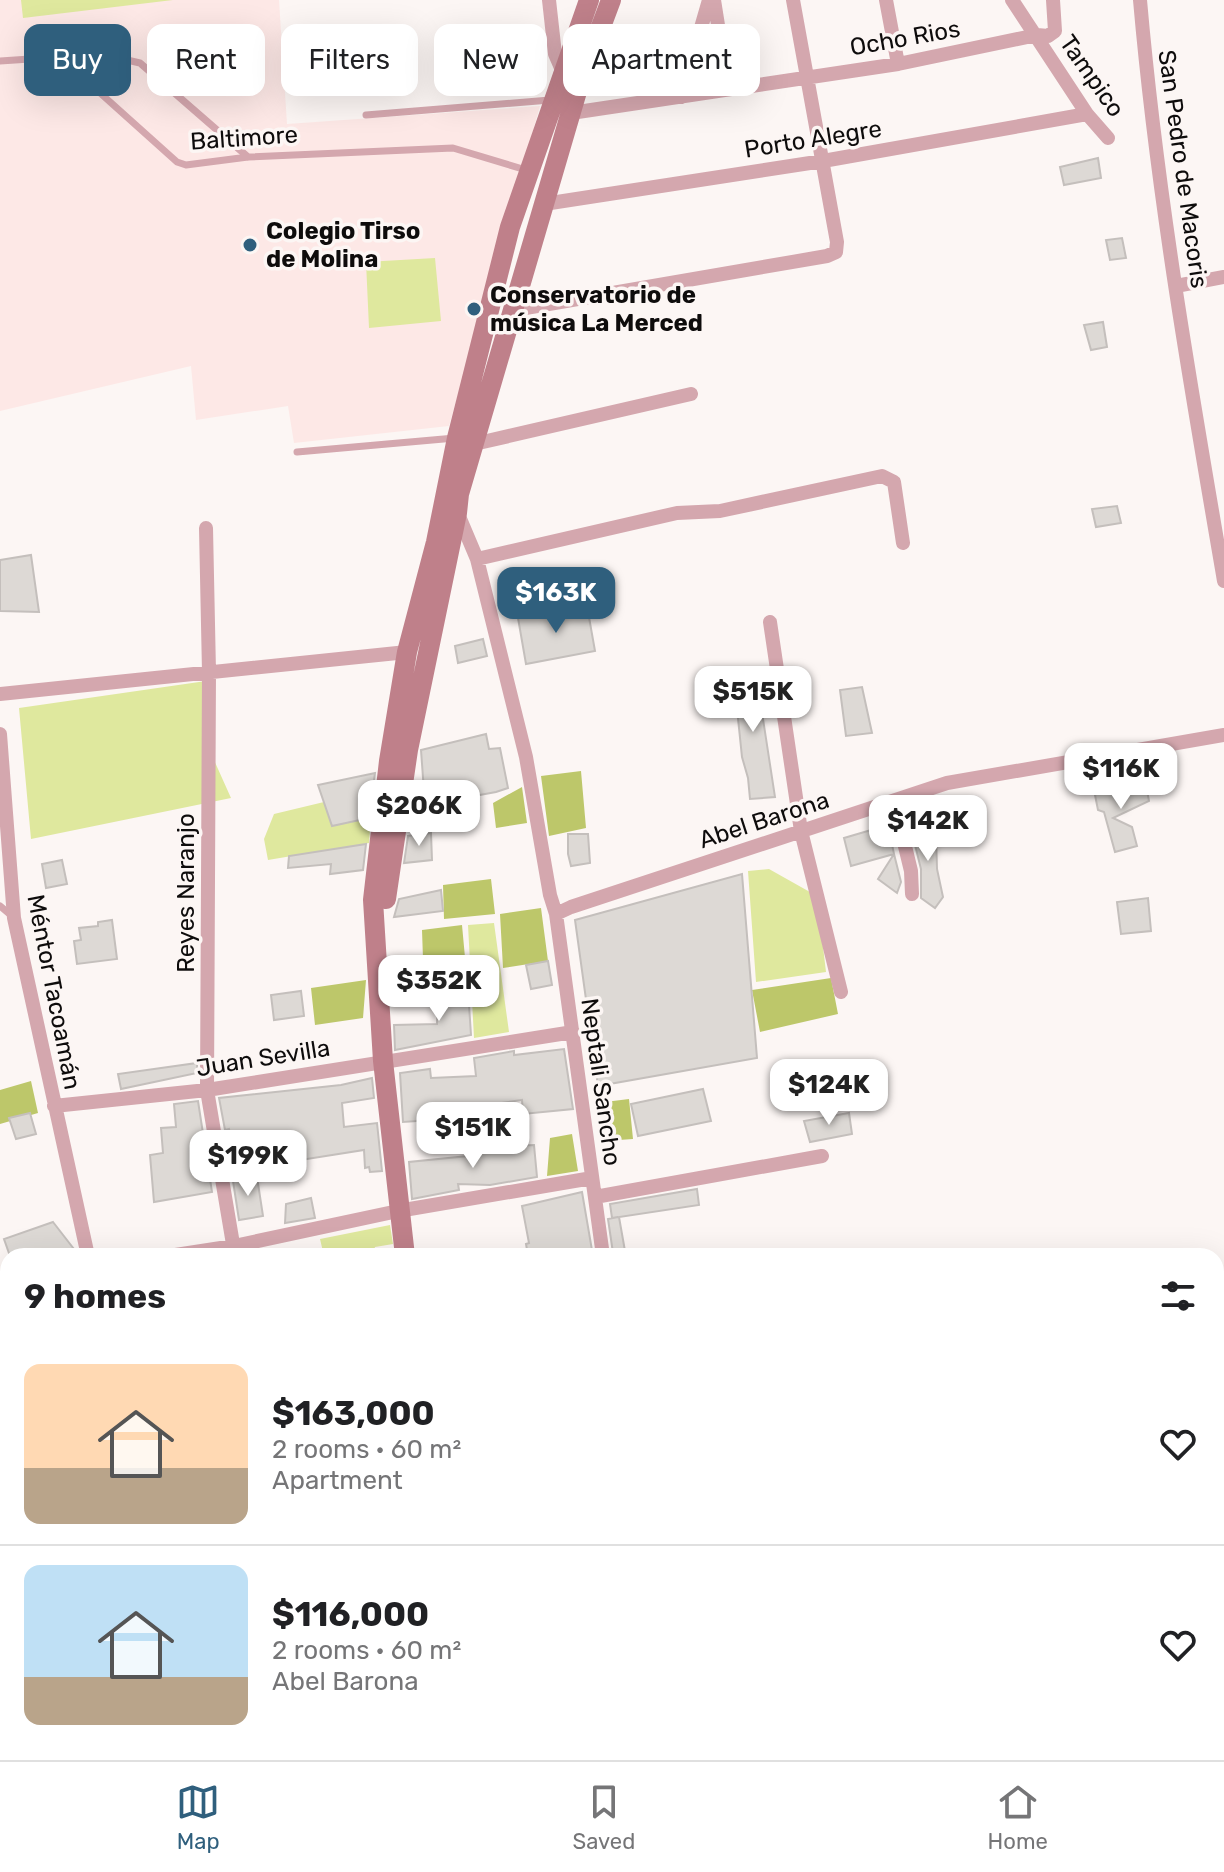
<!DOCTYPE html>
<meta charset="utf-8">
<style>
:root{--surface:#fff;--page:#f2f2f2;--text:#202124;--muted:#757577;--line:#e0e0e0;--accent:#2f5f7d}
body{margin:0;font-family:Rubik,sans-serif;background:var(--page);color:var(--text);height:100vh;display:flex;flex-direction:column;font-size:30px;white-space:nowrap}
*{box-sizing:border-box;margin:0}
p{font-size:26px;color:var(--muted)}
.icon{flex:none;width:44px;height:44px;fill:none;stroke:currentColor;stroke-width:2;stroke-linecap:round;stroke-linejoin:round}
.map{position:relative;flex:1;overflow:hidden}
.side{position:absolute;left:0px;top:1248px;width:1224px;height:512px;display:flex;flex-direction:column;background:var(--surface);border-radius:24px 24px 0 0;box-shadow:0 8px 32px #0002}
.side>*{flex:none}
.banner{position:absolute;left:24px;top:24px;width:800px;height:72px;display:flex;gap:16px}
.price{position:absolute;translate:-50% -68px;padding:0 18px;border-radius:16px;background:#fff;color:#222;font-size:26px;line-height:52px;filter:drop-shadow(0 2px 4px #0008)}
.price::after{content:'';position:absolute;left:50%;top:48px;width:24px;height:18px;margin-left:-12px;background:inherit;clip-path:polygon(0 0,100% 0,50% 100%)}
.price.current{background:var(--accent);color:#fff}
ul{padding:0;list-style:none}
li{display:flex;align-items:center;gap:24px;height:200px;padding:0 24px}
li+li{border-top:2px solid var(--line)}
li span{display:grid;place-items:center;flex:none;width:224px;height:160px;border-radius:16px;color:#555}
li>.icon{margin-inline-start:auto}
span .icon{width:96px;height:96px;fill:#fffc;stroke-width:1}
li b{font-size:34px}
h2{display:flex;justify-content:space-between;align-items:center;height:96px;padding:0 24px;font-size:34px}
.chip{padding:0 28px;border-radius:16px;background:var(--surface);box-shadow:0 8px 32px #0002;font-size:28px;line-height:72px}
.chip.current{background:var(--accent);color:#fff}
.menu{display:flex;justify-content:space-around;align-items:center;height:112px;border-top:2px solid var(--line);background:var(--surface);font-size:22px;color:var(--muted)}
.menu a{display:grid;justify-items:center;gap:4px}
.menu .current{color:var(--accent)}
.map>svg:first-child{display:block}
.education{fill:#fde8e6}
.green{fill:#dfe89e}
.forest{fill:#bdc76a}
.building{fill:#ddd9d5;stroke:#c4bfbc;stroke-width:2}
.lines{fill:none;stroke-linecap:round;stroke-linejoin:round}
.lane{stroke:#d4a7ae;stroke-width:7}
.street{stroke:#d4a7ae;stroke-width:14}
.secondary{stroke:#bf808a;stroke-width:20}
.poi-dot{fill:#2f5f7d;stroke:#fcf6f4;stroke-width:3}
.labels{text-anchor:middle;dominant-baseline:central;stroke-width:7;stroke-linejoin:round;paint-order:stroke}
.street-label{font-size:24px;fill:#0e0c0c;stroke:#fcf6f4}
.poi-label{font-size:24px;font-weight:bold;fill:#0e0c0c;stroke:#fcf6f4;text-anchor:start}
</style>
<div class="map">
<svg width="1224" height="1760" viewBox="0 0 1224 1760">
<rect width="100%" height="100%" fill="#fcf6f4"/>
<path class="education" d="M0 0H279L287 124 540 106 449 426 294 443 288 406 196 420 191 366 0 411Z"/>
<path class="green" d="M21 0H173L23 18Z
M435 258 441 321 369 328 366 262Z
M206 681 205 740 231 798 31 839 19 708Z
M324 802 332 825 371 818 369 843 268 860 264 839 274 814Z
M769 869 817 896 826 972 756 982 748 871Z
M494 923 509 1032 474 1038 468 925Z
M390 1225 393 1244 375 1247 372 1256H324L320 1239Z"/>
<path class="forest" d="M581 771 586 828 549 836 541 776Z
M522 787 527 823 496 828 493 803Z
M491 879 495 914 444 919 443 885Z
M541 908 548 961 503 968 500 914Z
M462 925 468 990 424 988 422 930Z
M831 978 838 1014 760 1032 752 990Z
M366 980 363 1018 315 1025 311 988Z
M31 1081 38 1113 0 1124V1090Z
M629 1099 633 1139 605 1141V1102Z
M572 1134 578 1171 547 1176 550 1138Z"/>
<path class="building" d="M1098 158 1101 178 1064 185 1060 167Z
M1122 238 1126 258 1110 260 1106 240Z
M1103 322 1107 347 1091 350 1084 325Z
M1117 506 1121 523 1096 527 1092 509Z
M31 555 39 612 0 611V560Z
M587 606 595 651 526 664 518 618Z
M483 639 487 656 458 663 455 646Z
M755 667 775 797 750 799 748 778 742 757 733 670Z
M862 687 872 733 846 736 840 690Z
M486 734 489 749 500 748 508 788 496 792 425 805 421 750Z
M375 773 369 818 332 826 318 785Z
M1125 778 1132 792 1146 785 1149 801 1113 818 1132 827 1137 846 1115 852 1104 812 1098 810 1095 795Z
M930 820 931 835 936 834 937 869 943 897 935 908 921 898V869L910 825Z
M888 825 894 854 851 866 844 838Z
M431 833 432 860 404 863 408 836Z
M568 834H588L590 863 571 866 568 854Z
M366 844 363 870 330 874 331 864 288 868 289 856Z
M894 854 901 882 897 893 878 879Z
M62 860 67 884 46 888 42 864Z
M742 874 757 1058 598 1086 575 920Z
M441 890 443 911 394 917 399 899Z
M1148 898 1151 931 1121 934 1117 902Z
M112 920 117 959 77 964 74 941 81 940 79 928 98 926V922Z
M420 956 421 975 391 979V957Z
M548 961 552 985 531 989 526 965Z
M468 990 471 1035 395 1050 394 1025 437 1024 438 992Z
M301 991 304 1016 274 1020 271 995Z
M564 1049 573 1109 523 1114 522 1100 461 1109 462 1118 403 1122 400 1073 430 1069 431 1078 476 1076 474 1058 514 1051V1055Z
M197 1063V1073L121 1089 118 1074Z
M372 1078 374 1098 342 1103 344 1127 377 1123 382 1171 370 1172 369 1167 365 1168 364 1150 294 1161 298 1178 279 1180 278 1145 233 1151 229 1129 225 1130 219 1098 341 1085Z
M703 1089 711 1121 638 1136 631 1104Z
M198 1101 212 1192 154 1202 150 1155 163 1153 161 1128 176 1127 174 1104Z
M30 1113 36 1134 16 1139 9 1118Z
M849 1113 852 1134 810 1142 804 1121Z
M534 1145 537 1177 490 1185 458 1184 459 1190 412 1199 409 1162 468 1156V1153L491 1152V1147Z
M257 1177 263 1216 239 1220 233 1181Z
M697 1189 699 1205 619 1217 625 1251 613 1253 608 1219 618 1217 612 1218 610 1204Z
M582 1192 593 1256H528L526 1244 529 1243 522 1206Z
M311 1198 315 1218 285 1223 286 1204Z
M53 1222 77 1253 68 1256H10L4 1239Z"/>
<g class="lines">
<path class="lane" d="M60 57 127 60 140 63 248 157
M0 61 60 57 177 162 186 165 248 157 453 148 526 170
M366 115 550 100
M297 452 455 438
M0 906 12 916"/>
<path class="street" d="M549 0 555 54 565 77
M714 0 728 88
M886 0 898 64
M1012 0 1087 114 1108 138
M1140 0C1157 195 1191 388 1224 581
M681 97 709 0
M571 113 898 64 1037 35 1048 36 1055 31 1053 0
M544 204 823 161 1087 114
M1176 286 1224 277
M514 310 827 256 836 252 837 242 793 0
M474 444 691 394
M458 514 477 559 677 513 720 511 882 476 894 482 903 543
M206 528 209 672 207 1090 235 1256
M477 559 526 757 550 895 556 914 603 1256
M770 622 801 831 841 992
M0 694 407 652
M0 734 14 918 88 1256
M894 801 911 871 912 894
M556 914 571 907 947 783 1224 735
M54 1106 207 1090 573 1032
M595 1197 822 1156
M169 1256 234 1246 398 1211 592 1178
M1216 1442 1224 1441
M0 1445 8 1444
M1216 1488 1224 1489
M2 1597 8 1631
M0 1742 8 1741
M30 1752 32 1760
M174 1752 176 1760
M329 1752 331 1760
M664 1752 665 1760"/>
<path class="secondary" d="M386 899 408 750 457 513 459 494 578 88 611 0
M405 1256 383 1061 373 900 389 761 407 652 436 542 457 438 510 227 589 0
M481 1752 482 1760"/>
</g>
<g class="poi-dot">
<circle cx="250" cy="245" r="8"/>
<circle cx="474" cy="309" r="8"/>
</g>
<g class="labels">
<g class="street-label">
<text transform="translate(905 38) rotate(-10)">Ocho Rios</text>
<text transform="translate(1092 76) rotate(55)">Tampico</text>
<text transform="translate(244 138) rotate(-4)">Baltimore</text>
<text transform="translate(813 139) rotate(-9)">Porto Alegre</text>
<text transform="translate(1183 169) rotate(82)">San Pedro de Macoris</text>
<text transform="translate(764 820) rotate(-18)">Abel Barona</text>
<text transform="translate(186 893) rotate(-90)">Reyes Naranjo</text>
<text transform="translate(54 992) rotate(79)">Méntor Tacoamán</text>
<text transform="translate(263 1058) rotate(-9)">Juan Sevilla</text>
<text transform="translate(601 1082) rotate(82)">Neptali Sancho</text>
</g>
<g class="poi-label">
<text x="266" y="231">Colegio Tirso<tspan x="266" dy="28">de Molina</tspan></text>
<text x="490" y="295">Conservatorio de<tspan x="490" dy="28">música La Merced</tspan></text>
</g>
</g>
</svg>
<b class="price current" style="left:556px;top:635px">$163K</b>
<b class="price" style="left:753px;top:734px">$515K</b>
<b class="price" style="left:1121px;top:811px">$116K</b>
<b class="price" style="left:419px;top:848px">$206K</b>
<b class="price" style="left:928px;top:863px">$142K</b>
<b class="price" style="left:439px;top:1023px">$352K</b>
<b class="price" style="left:829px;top:1127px">$124K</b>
<b class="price" style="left:473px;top:1170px">$151K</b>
<b class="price" style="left:248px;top:1198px">$199K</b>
<div class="banner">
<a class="chip current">Buy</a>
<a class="chip">Rent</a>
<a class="chip">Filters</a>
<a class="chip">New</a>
<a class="chip">Apartment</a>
</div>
<section class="side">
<h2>9 homes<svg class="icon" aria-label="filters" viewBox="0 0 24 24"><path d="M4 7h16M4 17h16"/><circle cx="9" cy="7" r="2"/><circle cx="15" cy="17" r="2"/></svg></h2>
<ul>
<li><span style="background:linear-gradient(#ffd9b3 65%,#b9a48a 0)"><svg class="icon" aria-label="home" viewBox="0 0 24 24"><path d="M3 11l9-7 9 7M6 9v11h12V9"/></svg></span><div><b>$163,000</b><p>2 rooms · 60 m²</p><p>Apartment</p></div><svg class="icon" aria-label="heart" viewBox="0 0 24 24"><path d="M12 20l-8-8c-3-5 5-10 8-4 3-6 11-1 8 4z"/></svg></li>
<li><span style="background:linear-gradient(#bfe0f5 70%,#b9a48a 0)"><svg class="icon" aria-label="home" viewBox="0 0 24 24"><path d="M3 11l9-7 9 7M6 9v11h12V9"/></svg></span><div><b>$116,000</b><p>2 rooms · 60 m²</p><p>Abel Barona</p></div><svg class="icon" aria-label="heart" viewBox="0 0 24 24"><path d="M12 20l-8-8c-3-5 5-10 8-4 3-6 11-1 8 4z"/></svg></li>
</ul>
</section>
</div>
<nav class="menu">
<a class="current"><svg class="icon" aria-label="map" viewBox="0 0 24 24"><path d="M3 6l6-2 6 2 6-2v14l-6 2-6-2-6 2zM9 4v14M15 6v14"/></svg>Map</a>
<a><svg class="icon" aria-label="saved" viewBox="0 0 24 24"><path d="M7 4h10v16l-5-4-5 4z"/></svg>Saved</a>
<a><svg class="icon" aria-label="home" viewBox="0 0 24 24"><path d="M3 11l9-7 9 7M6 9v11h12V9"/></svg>Home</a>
</nav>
